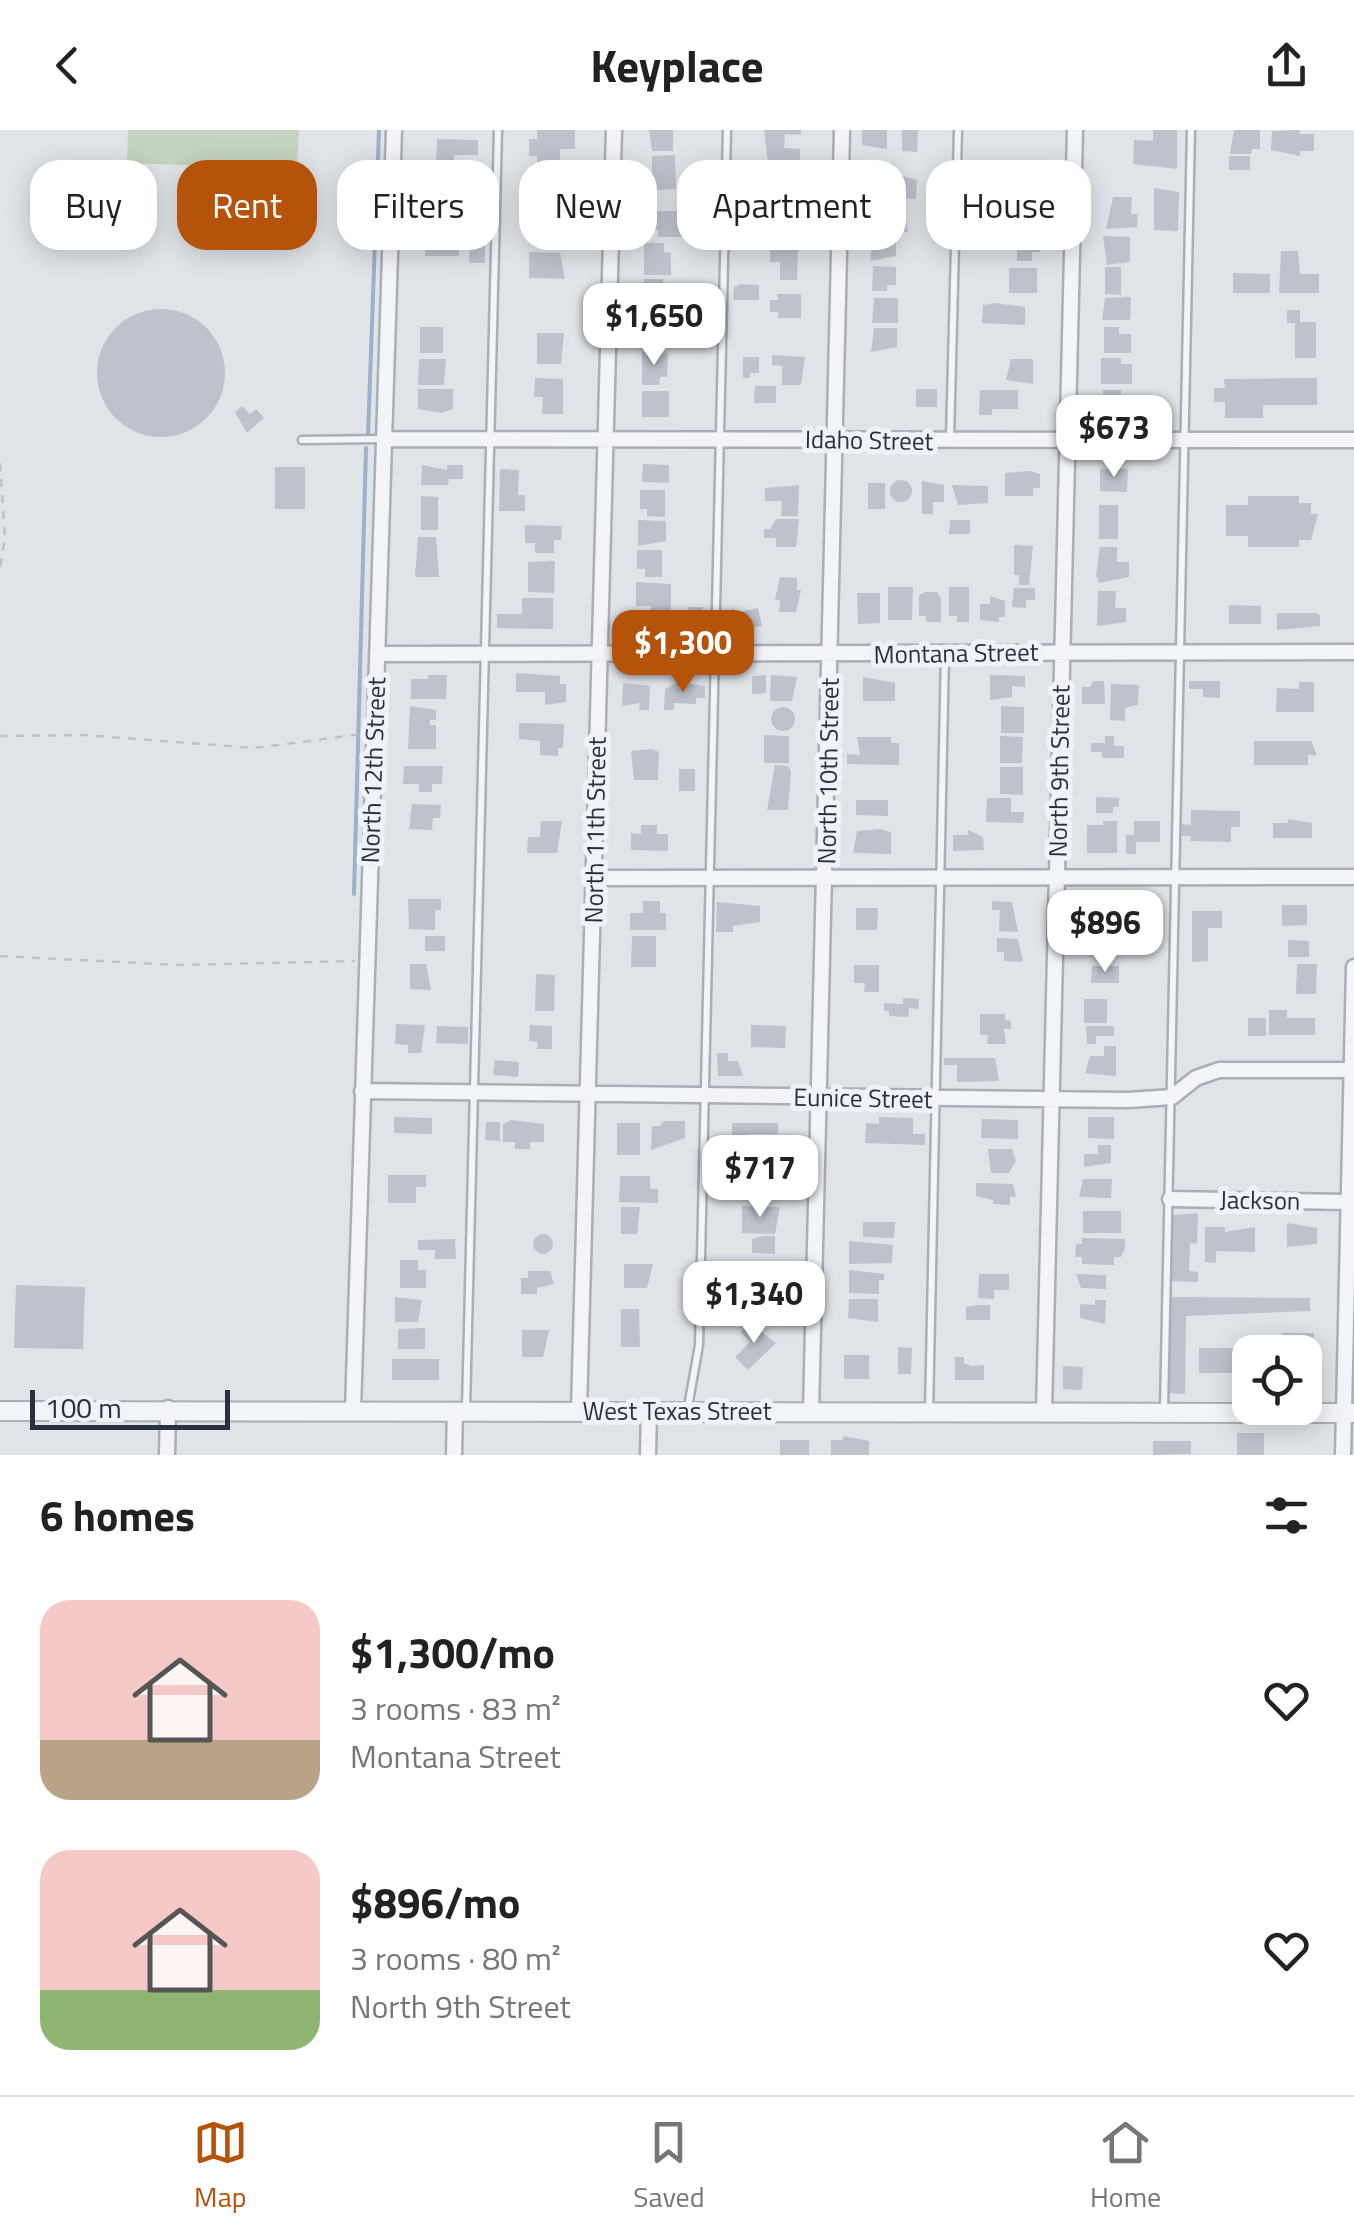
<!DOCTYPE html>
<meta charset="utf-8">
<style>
:root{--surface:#fff;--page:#f2f2f2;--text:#222;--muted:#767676;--line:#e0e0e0;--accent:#b45309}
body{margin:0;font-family:"Titillium Web",sans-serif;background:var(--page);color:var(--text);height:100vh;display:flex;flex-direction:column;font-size:38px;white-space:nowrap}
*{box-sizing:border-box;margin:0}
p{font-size:32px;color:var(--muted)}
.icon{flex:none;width:55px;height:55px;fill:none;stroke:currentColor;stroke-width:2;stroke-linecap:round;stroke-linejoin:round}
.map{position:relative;height:1325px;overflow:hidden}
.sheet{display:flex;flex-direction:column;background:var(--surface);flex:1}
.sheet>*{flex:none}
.guide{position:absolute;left:30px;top:30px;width:1295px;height:90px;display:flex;gap:20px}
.buttons{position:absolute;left:1232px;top:1205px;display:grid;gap:20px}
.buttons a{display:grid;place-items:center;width:90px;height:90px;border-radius:20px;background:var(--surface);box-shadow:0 5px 25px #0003;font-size:50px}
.scale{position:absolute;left:30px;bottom:25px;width:200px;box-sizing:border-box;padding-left:10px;border:5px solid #293141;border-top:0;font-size:28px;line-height:35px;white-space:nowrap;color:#293141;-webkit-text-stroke:8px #f0f2f7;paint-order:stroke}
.price{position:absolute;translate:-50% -85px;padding:0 22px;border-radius:20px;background:#fff;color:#222;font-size:32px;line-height:65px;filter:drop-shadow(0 2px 5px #0008)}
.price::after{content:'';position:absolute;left:50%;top:60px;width:30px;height:22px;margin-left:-15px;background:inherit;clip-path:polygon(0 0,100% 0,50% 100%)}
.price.active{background:var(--accent);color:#fff}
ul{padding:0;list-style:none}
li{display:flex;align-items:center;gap:30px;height:250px;padding:0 40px}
li span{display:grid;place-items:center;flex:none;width:280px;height:200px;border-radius:30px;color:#555}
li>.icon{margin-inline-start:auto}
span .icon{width:120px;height:120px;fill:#fffc;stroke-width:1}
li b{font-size:42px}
h2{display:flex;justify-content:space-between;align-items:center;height:120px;padding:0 40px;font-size:42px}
.chip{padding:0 35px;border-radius:30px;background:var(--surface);box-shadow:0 5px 25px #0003;font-size:35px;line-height:90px}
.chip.active{background:var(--accent);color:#fff}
header{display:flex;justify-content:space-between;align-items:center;height:130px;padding:0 40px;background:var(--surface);font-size:45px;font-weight:700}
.menu{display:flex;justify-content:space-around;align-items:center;height:140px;border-top:2px solid var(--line);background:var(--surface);font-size:28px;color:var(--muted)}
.menu a{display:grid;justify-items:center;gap:5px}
.menu .active{color:var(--accent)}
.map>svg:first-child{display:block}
.green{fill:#c5d3c1}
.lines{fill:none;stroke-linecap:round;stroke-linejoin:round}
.stream{stroke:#9bb0c9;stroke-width:4}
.building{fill:#bdc2cc}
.service-casing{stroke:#a9aeb7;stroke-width:11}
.minor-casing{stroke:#a9aeb7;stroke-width:19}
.tertiary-casing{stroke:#a9aeb7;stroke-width:22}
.path{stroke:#bec1c8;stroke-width:2.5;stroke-dasharray:8 8;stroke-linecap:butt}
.service{stroke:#f3f4f7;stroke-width:6}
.minor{stroke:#f3f4f7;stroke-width:14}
.tertiary{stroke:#f3f4f7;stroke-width:18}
.labels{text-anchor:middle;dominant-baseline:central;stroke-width:10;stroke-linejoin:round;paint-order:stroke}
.street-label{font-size:25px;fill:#293141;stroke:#f0f2f7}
</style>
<header><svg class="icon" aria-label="back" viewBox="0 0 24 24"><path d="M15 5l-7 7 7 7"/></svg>Keyplace<svg class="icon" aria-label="share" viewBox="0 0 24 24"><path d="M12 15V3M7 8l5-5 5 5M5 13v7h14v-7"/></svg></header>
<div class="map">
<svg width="1354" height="1325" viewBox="0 0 1354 1325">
<rect width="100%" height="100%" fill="#e0e4e9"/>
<path class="green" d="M128 0H299L297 39 127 33Z"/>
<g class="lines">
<path class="stream" d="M368 305 379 0
M354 764 366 318"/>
</g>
<path class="building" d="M537 0H575V19H560V35H537V26H529V9H537Z
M649 0H673V21H652Z
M764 0H801V5L785 4 784 18 800 19V33L768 32Z
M862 0H887V19L862 15Z
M902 0H918L917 22 902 21Z
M1153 0H1177V39L1133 34 1134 10 1153 11Z
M1234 0H1260V19H1252L1251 24H1230Z
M1300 0 1299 4H1314V21H1300V26L1271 20 1272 1Z
M437 9 478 10V25H454V37H436Z
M675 25 676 59 652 60 648 43H652V26Z
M1229 26H1250V40H1229Z
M1009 36H1032L1031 72 1008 71Z
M896 44 917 50 916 69 867 67 872 48 896 49Z
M771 46H800V63H782V67H799V75H771Z
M427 52 459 55 458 64H465L464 87 427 86Z
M1154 58 1179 62 1178 101 1154 100Z
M561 61H576V77L547 73V65H561Z
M1113 67H1132L1131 84H1138L1137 97 1106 99Z
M546 75H559V84H575V102H559V110H546V100H540V85H546Z
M1012 75 1033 76 1029 96 1006 95V82H1012Z
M871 76H904L908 102H883V96L871 95Z
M645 81H684V107H658V100H645Z
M790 81 805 82 804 95H796L791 112H761L762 86H790Z
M428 91H446V107L459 108V126H425Z
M1103 106 1130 107V132L1107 135Z
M873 107H896V126L870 131Z
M1040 107V122H1032V131H1017V119H1009V109Z
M470 111 485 112V133H469Z
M644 113H664V122L671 123V145H644Z
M780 118H798L797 150H780V132H770V120Z
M1281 121H1298L1300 144H1319V163H1279Z
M529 122 560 123 565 149 529 148Z
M873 136 896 137V155H887V161H872Z
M1105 137H1121V165L1105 164Z
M1009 138H1037V163H1009Z
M1233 143 1270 144V163H1233Z
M644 149H663V158H670L664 182 643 181Z
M741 154 759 155V170H733L734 157Z
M777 164H801V188H778V182H770V170H778Z
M1131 167 1130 190H1102L1105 168Z
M874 168H898V193H872Z
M994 173 1025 177V195L982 193 983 175Z
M97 243a64 64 0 1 1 128 0a64 64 0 1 1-128 0Z
M1287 180H1300V192H1316V228H1295V193H1287Z
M644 187H667V206H675V216L644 215Z
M685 189H704V204H684Z
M420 197H443V223H420Z
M1104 197H1119V204H1131V223H1104Z
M874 198H897V217L871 222Z
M537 203H564L561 234H537Z
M642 222 668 223 667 247H660L659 255H642Z
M772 225 805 227 801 255H782V236L772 235Z
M743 227H759V243H750V248H743Z
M1101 228H1121V234H1132V254H1101Z
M419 229H446L444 255H418Z
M1011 229H1033V254L1006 250Z
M535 248 563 249V284H542L543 267H534Z
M1317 248V275H1263V288H1225V272H1214V258H1225L1224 249Z
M755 256H776V273H754Z
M418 259H453V279L441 283 418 279Z
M916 259H937V277H916Z
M980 260H1018V279H992V285H979Z
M1103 260H1121V285H1103Z
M642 261H669V287H642Z
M242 276 250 284 256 279 264 288 247 303 235 282Z
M643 334 669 335V353L642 352Z
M422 335 447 340V335H463V349H449L448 355H421Z
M275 337H305V379H275Z
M500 339 519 340 518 365H525V381H499Z
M1100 339H1128L1127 362 1100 361Z
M1030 341 1040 344V358H1033V366H1005V343Z
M890 361a11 11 0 1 1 22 0a11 11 0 1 1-22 0Z
M922 351 944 355V372H933V384H922Z
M868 353H885V379H868Z
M799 355 798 386H781L782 371H765V358Z
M952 355 988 356V373L958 375Z
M640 360H665V387L647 386V379H640Z
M421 366 438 367V400H421Z
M1248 366H1299V373H1311V384H1318L1311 410H1299V417H1248V406H1226V375H1248Z
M1099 375H1118V409H1099Z
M776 389H799L796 417H776V408H764V399H770Z
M638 390 666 391V411L638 416Z
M950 390H970V404H949Z
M525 395 562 396 561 410H554V423H535V413H525Z
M418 407H436L439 447H415Z
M1014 415 1033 416 1029 455H1019V445H1014Z
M1100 417H1117V432H1129V447L1099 453 1096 445Z
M637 420H662V447H645V439H637Z
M555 431 554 463 528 462V432Z
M780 447 797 448V460H801L796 482H779L780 470H775Z
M636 452 671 454V486L651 485V476H636Z
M888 457H913L912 490H888Z
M949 457H969V492H957V486H949Z
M1014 458H1035V470H1026V478L1012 477Z
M1098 461H1116L1115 478H1126V492L1097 496Z
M925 462H937L941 468V492H926V486H919V465Z
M857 463H880V493L858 494Z
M990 466 1005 471V487H999V492L980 490V474H990Z
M522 468H553V499L497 498V484H522Z
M1229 475 1261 476V494H1229Z
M688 477H703V499H678V483L688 484Z
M732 478 738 482 758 478 762 496 729 500 724 496V482H732Z
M1277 483H1316L1320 485V496L1277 500Z
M516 543 560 546V554H566V572L545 575V562H516Z
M428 545H447L446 569H411V549H428Z
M766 545V563L752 564V546Z
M771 545 797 547 792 571H770Z
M990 545 1025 546V557L1012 556V567L990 570Z
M863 547 895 553V571H863Z
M1093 551H1104L1105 574H1082V557H1090Z
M1189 551H1220V568L1203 567V559H1189Z
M678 552 705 556V568H696V574L674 573V580H664L665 559Z
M1299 552H1314V582H1276L1277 558 1299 559Z
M623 553 650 556 649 580H639L640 573 622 576Z
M1111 554 1139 555 1138 575 1125 578V591L1110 590Z
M410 576 436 580V590H430V595H436V619H408Z
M1001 576 1024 577V603H1001Z
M771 589a12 12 0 1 1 24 0a12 12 0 1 1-24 0Z
M519 593 564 594 563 618H558V626L540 625V611L519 609Z
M764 605 789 606V633H764Z
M1000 606 1023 607 1022 633H1000Z
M1105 606H1114V616H1124V628H1102V622H1091V613H1105Z
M857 607H891V613H899V635L847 634V624L860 625Z
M1254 611H1311L1317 625H1308V635H1254Z
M652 619 659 622 658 650H634L631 621Z
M775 635 788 636 791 641 788 680H767Z
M404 636H443L442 654H432V662H419V654H403Z
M1000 637H1023V665L1000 664Z
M679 639H695V661H679Z
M1096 667 1119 668V677H1113V683H1096Z
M987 668H1011V682H1024L1023 693 986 692Z
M856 670H888V686L856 685Z
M412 674 441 675 440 688H433L432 700 409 699Z
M1191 680 1240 681V697H1231V712L1190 711 1191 706H1182V694L1191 695Z
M1288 689 1312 693V708H1273V693H1288Z
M541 691H562L557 723H527L528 707H540Z
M1103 691H1117V723H1087V695H1103Z
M1134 691H1160V712H1136V724H1126V705H1134Z
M641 695H657V704H668V721L631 720V703L641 704Z
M880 699 891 702V724L853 723 857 701Z
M968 700 983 707 984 720 953 721V705H968Z
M408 769H441V780H435V800L409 799Z
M643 771H660V783H666V800H630V783H643Z
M992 771 1012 772 1018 802 999 801 1000 780H992Z
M1121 771 1139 786 1108 823 1090 807Z
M717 772 760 776V792L733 796V802H716Z
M1282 775H1307V795L1282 796Z
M856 778H878L877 800H856Z
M1192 781H1222V798H1208V831L1192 832Z
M425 806H445V821H425Z
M632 806H656V837H631Z
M997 808 1018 809 1023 832 1004 831V822H997Z
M1288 810 1309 811V827H1288Z
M410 834H426L431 860 410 859Z
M1297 834H1317L1316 864H1296Z
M854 835H879V862H864L865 853H854Z
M1092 836H1119V853H1091Z
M536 844 555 845 554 881H535Z
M903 868 919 869 918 879 909 878 908 887 889 886V881H884V873L903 874Z
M1084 869H1107V893H1084Z
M1269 880H1287V888H1315V905H1269Z
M980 884H1005V890L1011 891V899H1004L1006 914H987L988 905H980Z
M1248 888H1266V906H1248Z
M396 894 425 895 421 923H408V915L395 914Z
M530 895 552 896V919H537L538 912 529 911Z
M751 895 786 896 785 918 751 917Z
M437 896 468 897V914L436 913Z
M1086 896H1114V906H1096V914H1087Z
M1104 916H1116V946L1085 943 1090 926H1104Z
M717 923H728V931H738L743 946H718Z
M944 928H995L999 951 957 952V935H944Z
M495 930 519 932 518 947 493 945Z
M394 987 432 988V1004L394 1003Z
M879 987 913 988V1004H925V1015L865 1013 866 993 879 994Z
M1088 987H1114V1009L1088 1008Z
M982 989 1018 990V1009L981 1008Z
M511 990 544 994V1012H530V1019H515V1012H503V994Z
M664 991H685V1008L651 1020 652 996H660Z
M486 992H500V1011L485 1010Z
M617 993H640V1025H617Z
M732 993H778V1004H748V1011H732Z
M1098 1015H1111V1033L1084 1037V1024H1098Z
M988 1019H1012L1016 1031 1009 1043H991Z
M388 1045H426V1057H416V1073H388Z
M620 1046H650V1059H658V1073L619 1072Z
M762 1056a9 9 0 1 1 18 0a9 9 0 1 1-18 0Z
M1083 1049H1112L1111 1068 1079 1067Z
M976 1053 1013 1054 1016 1067H1010V1075L993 1074V1070L976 1066Z
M742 1076 780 1077 775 1104 742 1103Z
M621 1077H640L637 1104H621Z
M1083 1081H1121V1103H1083Z
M1198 1083 1197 1114 1190 1113 1189 1141 1198 1142V1152L1171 1151 1172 1085Z
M863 1092H895L894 1108 863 1107Z
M1287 1093 1317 1098V1114L1287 1117Z
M1205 1097H1225V1102L1255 1097V1122L1216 1121V1133L1205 1132Z
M533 1114a10 10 0 1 1 20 0a10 10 0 1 1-20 0Z
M764 1106H775V1124L752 1123V1109Z
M1082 1108 1125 1109V1118L1121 1127H1114V1135L1082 1134V1127H1075L1076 1114H1082Z
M455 1109 456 1129H435V1120H418V1110Z
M849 1111 893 1115 892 1133 849 1134Z
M400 1130H418V1140H426V1158H400Z
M624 1134H653L647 1158H624Z
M748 1136 778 1137 775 1163 747 1162Z
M849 1140 884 1144V1150H879V1164L849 1163Z
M528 1141H550L554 1154 537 1158V1164H521V1148H528Z
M979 1144H1009V1160H994V1169L978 1168Z
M1076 1144 1106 1145V1159L1081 1158Z
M16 1155 85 1157 83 1219 14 1218Z
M395 1167 422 1170 418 1192H395Z
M1170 1167 1310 1168V1181L1186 1186 1185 1264 1169 1263Z
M849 1169H878V1192L848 1188Z
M1095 1170H1106L1105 1194 1080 1188V1174L1095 1175Z
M979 1175H990V1190H966V1177Z
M621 1179H639L640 1217H621Z
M750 1193 776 1213 748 1240 735 1227 750 1212 741 1202Z
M425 1198V1219H398V1199Z
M522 1200H549L543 1227H522Z
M1282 1203H1314V1260H1305V1222H1282Z
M898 1217 912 1218 911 1244H898Z
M1199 1218H1247V1243H1199Z
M844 1225H869V1249H844Z
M955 1227H964V1233L972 1236 984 1235V1250H955Z
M392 1229H439V1250H392Z
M1063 1236 1083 1237 1082 1260 1063 1259Z
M1237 1303H1264V1325H1237Z
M843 1306 869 1311V1325H831V1310H843Z
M780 1310H809V1325H780Z
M1153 1311H1191V1324L1153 1325Z"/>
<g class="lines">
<g class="service-casing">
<path id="service" d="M950 309 958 0
M302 310 381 309
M688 1277 699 1215 727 0
M466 1278 498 0
M1164 1278 1191 0
M929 1281 945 524"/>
</g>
<g class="minor-casing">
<path id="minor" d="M385 309 1354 310
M377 524 1354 522
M595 748 1354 747
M362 961 1128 970 1172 967 1196 948 1219 940H1354
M1170 1069 1349 1072
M353 1280 394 0
M579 1280 614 0
M811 1282 842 0
M1044 1282 1075 0
M167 1325 168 1278
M454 1325 455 1280
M648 1325 649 1281
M1343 1325 1354 837"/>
</g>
<g class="tertiary-casing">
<path id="tertiary" d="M0 1281 1354 1283"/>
</g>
<path class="path" d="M0 333 5 407 0 438
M0 606 84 605 254 618 363 604
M0 826 179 835 355 831"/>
<use href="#service" class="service"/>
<use href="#minor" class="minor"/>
<use href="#tertiary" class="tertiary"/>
</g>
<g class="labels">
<g class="street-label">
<text transform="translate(869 310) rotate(1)">Idaho Street</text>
<text transform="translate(956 523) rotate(-1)">Montana Street</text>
<text transform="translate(373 640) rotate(-88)">North 12th Street</text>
<text transform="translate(828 641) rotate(-89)">North 10th Street</text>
<text transform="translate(1059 641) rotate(-89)">North 9th Street</text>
<text transform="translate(595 700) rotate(-89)">North 11th Street</text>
<text transform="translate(863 968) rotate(1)">Eunice Street</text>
<text transform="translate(1260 1070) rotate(1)">Jackson</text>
<text x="677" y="1281">West Texas Street</text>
</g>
</g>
</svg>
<div class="buttons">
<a><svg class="icon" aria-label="locate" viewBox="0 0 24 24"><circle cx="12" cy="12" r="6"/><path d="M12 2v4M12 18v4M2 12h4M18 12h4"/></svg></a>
</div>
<div class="scale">100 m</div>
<b class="price" style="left:654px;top:238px">$1,650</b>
<b class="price" style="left:1114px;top:350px">$673</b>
<b class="price active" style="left:683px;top:565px">$1,300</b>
<b class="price" style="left:1105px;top:845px">$896</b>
<b class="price" style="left:760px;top:1090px">$717</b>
<b class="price" style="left:754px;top:1216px">$1,340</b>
<div class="guide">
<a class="chip">Buy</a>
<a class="chip active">Rent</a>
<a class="chip">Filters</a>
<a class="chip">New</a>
<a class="chip">Apartment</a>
<a class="chip">House</a>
</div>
</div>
<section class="sheet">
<h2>6 homes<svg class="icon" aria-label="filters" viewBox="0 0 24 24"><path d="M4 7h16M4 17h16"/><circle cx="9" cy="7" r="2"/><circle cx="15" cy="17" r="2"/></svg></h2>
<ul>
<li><span style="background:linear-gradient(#f6c9c9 70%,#b9a48a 0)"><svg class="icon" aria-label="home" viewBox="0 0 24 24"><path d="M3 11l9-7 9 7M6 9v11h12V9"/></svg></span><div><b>$1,300/mo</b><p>3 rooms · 83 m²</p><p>Montana Street</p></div><svg class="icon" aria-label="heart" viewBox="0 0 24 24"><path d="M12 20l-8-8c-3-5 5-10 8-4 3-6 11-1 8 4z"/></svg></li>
<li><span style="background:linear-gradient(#f6c9c9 70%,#8fb573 0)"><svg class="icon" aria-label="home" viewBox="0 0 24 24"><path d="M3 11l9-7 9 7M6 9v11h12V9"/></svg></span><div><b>$896/mo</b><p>3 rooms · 80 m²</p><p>North 9th Street</p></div><svg class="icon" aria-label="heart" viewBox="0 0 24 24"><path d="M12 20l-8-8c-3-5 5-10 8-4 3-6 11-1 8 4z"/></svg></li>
</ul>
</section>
<nav class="menu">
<a class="active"><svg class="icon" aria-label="map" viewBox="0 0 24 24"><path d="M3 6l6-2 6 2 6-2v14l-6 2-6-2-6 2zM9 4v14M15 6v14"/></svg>Map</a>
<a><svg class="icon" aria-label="saved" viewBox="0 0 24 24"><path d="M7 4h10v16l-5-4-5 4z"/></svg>Saved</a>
<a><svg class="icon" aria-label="home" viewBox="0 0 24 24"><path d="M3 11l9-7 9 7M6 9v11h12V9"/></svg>Home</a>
</nav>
